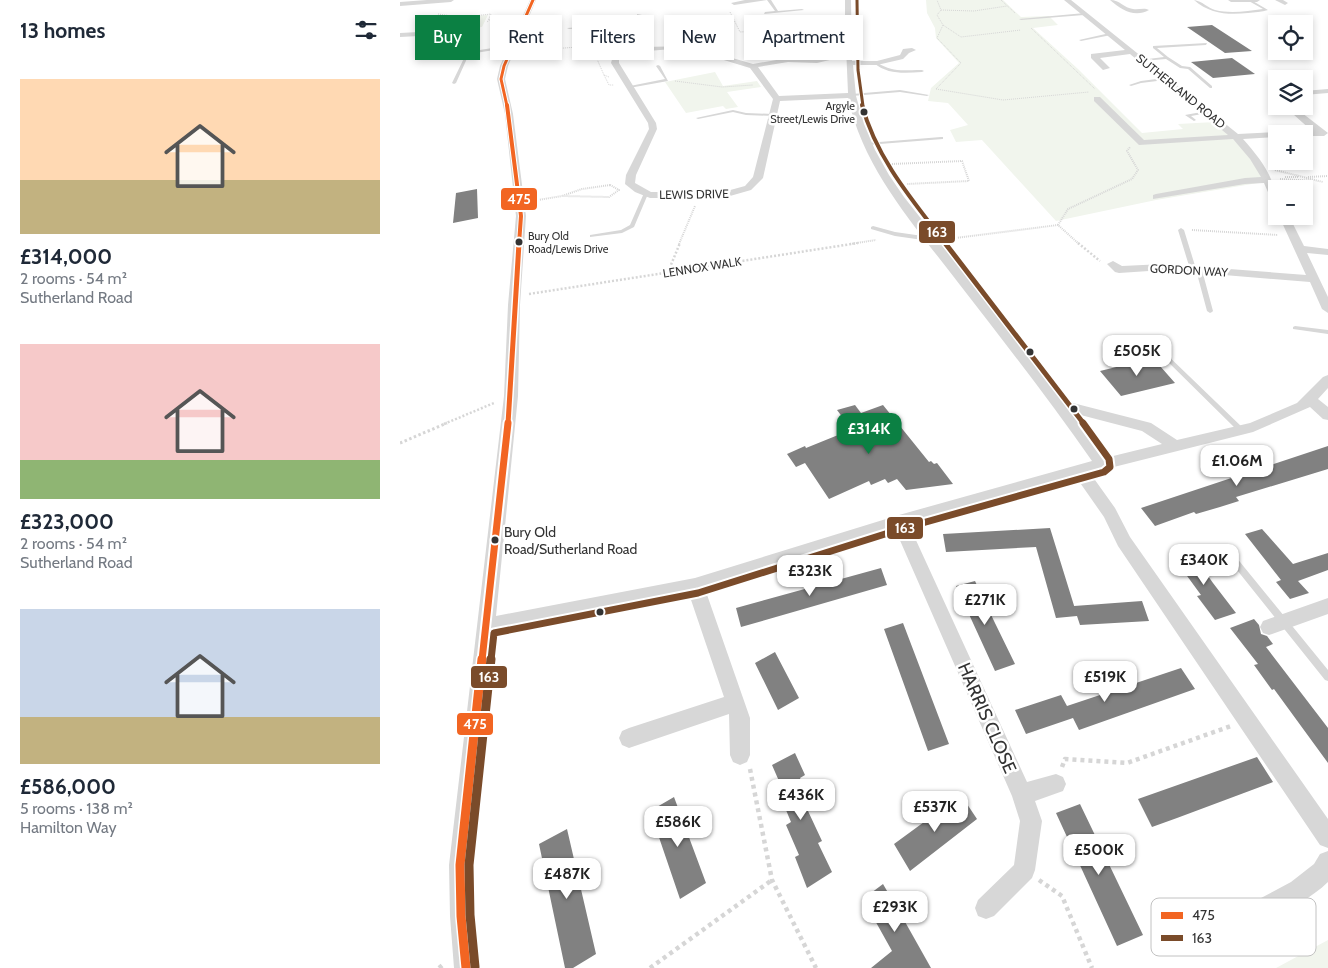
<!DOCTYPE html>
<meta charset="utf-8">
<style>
:root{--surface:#fff;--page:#f2f2f3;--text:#1f2937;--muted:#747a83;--accent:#0b8043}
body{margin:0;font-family:Cabin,sans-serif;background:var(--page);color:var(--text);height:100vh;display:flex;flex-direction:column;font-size:19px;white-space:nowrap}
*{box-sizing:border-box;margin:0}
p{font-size:16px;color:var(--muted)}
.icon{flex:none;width:28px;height:28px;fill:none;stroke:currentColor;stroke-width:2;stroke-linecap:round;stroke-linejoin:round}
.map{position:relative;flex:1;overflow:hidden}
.drawer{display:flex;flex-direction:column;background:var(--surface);width:400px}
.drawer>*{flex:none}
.top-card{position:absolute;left:15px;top:15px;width:475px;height:45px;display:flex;gap:10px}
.buttons{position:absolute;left:868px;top:15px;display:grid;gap:10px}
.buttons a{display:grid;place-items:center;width:45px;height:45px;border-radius:0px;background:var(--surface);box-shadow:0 2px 8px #0003;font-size:25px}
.price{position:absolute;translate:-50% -42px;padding:0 11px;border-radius:10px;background:#fff;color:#222;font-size:16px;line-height:32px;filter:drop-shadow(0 1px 2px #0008)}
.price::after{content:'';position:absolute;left:50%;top:30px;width:15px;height:11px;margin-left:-8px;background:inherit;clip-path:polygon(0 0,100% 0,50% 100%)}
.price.selected{background:var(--accent);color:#fff}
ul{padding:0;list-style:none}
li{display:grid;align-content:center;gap:10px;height:265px;padding:0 20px}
li span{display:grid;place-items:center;height:155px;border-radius:0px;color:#555}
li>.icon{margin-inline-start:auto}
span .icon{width:90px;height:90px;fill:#fffc;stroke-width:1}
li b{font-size:21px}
h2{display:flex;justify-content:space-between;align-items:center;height:60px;padding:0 20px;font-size:21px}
.chip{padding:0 18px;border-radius:0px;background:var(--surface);box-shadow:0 2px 8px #0003;font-size:18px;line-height:45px}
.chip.selected{background:var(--accent);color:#fff}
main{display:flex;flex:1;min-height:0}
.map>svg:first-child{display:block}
.green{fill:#f1f5ed}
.building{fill:#818181}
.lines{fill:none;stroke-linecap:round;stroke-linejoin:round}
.path-far4{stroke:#d6d6d6;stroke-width:1;stroke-dasharray:1 1;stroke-linecap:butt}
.path-far3{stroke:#d6d6d6;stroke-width:2;stroke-dasharray:1 1;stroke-linecap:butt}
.path-far2{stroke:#d6d6d6;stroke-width:2.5;stroke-dasharray:2 2;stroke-linecap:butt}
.path-far1{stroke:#d6d6d6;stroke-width:3;stroke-dasharray:2.5 2.5;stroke-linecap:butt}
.path{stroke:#d6d6d6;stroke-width:4.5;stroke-dasharray:4 4;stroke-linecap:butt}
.lane{fill:#d7d7d7;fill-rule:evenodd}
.street{fill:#d7d7d7;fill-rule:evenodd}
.bus-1-far4-casing{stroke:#fff;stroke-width:5}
.bus-1-far3-casing{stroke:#fff;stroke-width:6}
.bus-1-far2-casing{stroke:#fff;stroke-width:8}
.bus-1-far1-casing{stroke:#fff;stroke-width:11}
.bus-1-casing{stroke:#fff;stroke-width:12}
.bus-2-far4-casing{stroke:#fff;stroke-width:5}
.bus-2-far3-casing{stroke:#fff;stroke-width:6}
.bus-2-far2-casing{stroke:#fff;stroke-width:8}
.bus-2-far1-casing{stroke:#fff;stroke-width:11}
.bus-2-casing{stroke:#fff;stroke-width:12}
.bus-1-far4{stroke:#f26522;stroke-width:3}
.bus-1-far3{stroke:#f26522;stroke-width:4}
.bus-1-far2{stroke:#f26522;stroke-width:5}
.bus-1-far1{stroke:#f26522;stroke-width:7}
.bus-1{stroke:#f26522;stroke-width:9}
.bus-2-far4{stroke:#7a4b2a;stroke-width:3}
.bus-2-far3{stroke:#7a4b2a;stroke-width:4}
.bus-2-far2{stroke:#7a4b2a;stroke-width:5}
.bus-2-far1{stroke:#7a4b2a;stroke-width:7}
.bus-2{stroke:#7a4b2a;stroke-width:9}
.bus-dot{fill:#333;stroke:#fff;stroke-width:2}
.labels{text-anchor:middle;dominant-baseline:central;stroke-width:5;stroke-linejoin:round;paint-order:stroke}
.far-bus-label{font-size:11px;fill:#333;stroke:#fff;text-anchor:end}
.far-street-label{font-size:12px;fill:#333;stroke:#fff}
.bus-label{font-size:14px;fill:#333;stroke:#fff;text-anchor:start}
.near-street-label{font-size:18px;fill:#333;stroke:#fff}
.key{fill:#fff;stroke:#c2c2c2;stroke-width:1}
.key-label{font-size:14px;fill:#333}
.line-badge{stroke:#fff;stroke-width:2}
.badge-label{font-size:14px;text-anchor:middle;font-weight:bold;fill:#fff}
</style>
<main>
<section class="drawer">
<h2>13 homes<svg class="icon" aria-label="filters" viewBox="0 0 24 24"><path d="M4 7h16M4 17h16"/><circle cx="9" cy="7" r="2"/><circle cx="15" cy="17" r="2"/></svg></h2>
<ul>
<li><span style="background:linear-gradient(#ffd9b3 65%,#c2b280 0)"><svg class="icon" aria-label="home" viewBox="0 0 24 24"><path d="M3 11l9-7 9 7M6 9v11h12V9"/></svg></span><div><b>£314,000</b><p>2 rooms · 54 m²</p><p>Sutherland Road</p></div></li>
<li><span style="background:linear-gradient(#f6c9c9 75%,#8fb573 0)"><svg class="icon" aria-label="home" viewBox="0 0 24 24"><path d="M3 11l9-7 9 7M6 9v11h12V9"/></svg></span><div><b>£323,000</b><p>2 rooms · 54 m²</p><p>Sutherland Road</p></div></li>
<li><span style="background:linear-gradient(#c9d6e8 70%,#c2b280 0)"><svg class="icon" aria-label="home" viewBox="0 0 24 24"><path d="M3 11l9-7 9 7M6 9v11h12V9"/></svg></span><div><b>£586,000</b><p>5 rooms · 138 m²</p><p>Hamilton Way</p></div></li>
</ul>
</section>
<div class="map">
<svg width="928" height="968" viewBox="0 0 928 968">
<rect width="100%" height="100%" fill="#fff"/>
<path class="green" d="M526 0H603L621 17 649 16 658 25 633 28 678 69 742 133 783 129 778 124 815 122C835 139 853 158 864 182L756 200 656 221 582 140 556 142 550 130 568 125 548 103 528 101 531 88 559 63 536 38 535 28 527 13Z
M88 15 82 27 54 29 60 17Z
M315 72 323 86 357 81 361 87 327 92 338 107 326 109 323 106 286 113 265 82Z
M928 940V968H876Z"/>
<path class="building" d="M812 25 852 51 825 53 787 27Z
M832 58 855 74 813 78 791 62Z
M77 189 78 218 53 223 56 193Z
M753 358 775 383 721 396 700 371Z
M455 405 461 413 483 405 529 462 531 461 534 464 537 463 553 484 506 490 497 479 488 483 485 479 471 485 469 481 429 499 405 463 396 467 387 454 405 446 406 448 448 431 439 419 443 418 437 410Z
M928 446V469L836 497 839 501 820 507 796 514 794 512 755 526 741 508Z
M650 528 676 612 674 606 742 601 749 621 680 625 677 616 656 618 636 547 546 552 543 534Z
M862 529 893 564 928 553V570L898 581 909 593 890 599 876 582 881 580 845 534Z
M789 549 813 583 836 613 815 620 797 596 801 595 771 554Z
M481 568 487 585 341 627 336 608Z
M575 581 594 621 615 664 595 671 556 586Z
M854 619 859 625 861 634 867 636 873 644 866 647 928 728V763L874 689 872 690 854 665 858 664 830 628Z
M503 623 549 744 528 751 484 629Z
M375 652 399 698 378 710 355 663Z
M781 668 795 689 679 730 673 718 626 734 615 710 661 695 667 706Z
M395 753 405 775 400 778 414 808 408 811 422 841 418 843 432 872 407 888 395 857 399 855 386 825 391 822 378 791 382 788 372 765Z
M857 757 873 782 777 818 752 827 738 799Z
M561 795 577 819 510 871 494 844Z
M274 797 306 883 280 899 250 811Z
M680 804 743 935 717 946 656 813Z
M167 829 196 954 173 968H165L139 844Z
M483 884 504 920 531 968H471L492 951 463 899Z"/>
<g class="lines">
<path class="path-far4" d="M601 0 615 13
M541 10 574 11 607 6
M330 12 340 32 356 31
M38 14 59 17
M89 20 112 18
M543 25 561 37 621 30
M52 26 56 18 91 14 87 23
M631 28 695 89
M28 29 31 28 39 17H34
M178 35V47
M193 50 210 49
M123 51 178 47V51L193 50 204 75 209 77
M181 52 196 57
M204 75 209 85H214
M275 81 322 87 353 85
M536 89 603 100 689 92
M536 89 561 63 537 38 543 25 537 15 541 10 537 0"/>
<path class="path-far3" d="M492 164 562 161 569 181 507 184
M875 170 923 182
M885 177H899
M908 177 928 176
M880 179 914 181
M210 185 219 190 209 197 162 196 182 189Z
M132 201 162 196
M658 225 668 209 732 179 738 170 727 151 730 147
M792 230 878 235
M548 239 658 225 679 244
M279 244 295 206
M450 244 476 240"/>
<path class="path-far2" d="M678 243 700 261
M268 272 280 243
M129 294 458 243
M44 424 94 403"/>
<path class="path-far1" d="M0 443 47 423"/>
<path class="path" d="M662 767 665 759 727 763 831 726
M350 769 372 880 416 968
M639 880 662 896 692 968
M39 968 45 963
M250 968 372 880"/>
<path class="lane" d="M367 0H371L378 11 402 9 404 10 364 14 365 12 375 11Z
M794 0C802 1 808 8 815 10 831 14 847 11 863 9L847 0H851L868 10C862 12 854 12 848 13 828 15 810 14 794 0Z
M685 13 684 15 621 20 619 19Z
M241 23 240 25 169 29 167 28Z
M710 33 711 35 681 41 679 40Z
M301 40 303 41V47L296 50V48L299 47V41Z
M807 43 806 45 757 48 768 57 782 66 790 67 812 86V88H810L788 69 780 68 766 59 742 61 740 60 764 57 753 48V46Z
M112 45 113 47 69 54 56 83 54 84 52 83 67 52Z
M476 62C494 73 501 70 522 70L524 71 522 72C505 73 488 75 474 63Z
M258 65 260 66 268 81 229 88 228 87 230 86 265 79 256 66Z
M764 78 765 80 741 83 731 86 729 85 741 81Z
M500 90 529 95 527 96 500 92 452 96 450 95 452 94Z
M333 110 346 113 373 114 375 115 373 116 346 115 333 112 298 119 296 118Z
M807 111 809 112 808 113 791 116 796 120 794 121 785 115Z
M541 137H543V139L467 145 465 144 467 143Z
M244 193 248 194 234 227 222 233 190 237V235L221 230 230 225Z
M473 226 495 232 530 237 533 239 530 241 495 236 471 229V227Z
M781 228 784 230 796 269 795 270H791L790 269 778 230Z
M799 268 802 270 813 311 812 312 810 313 807 311 796 270Z
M895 326 928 330V334L893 329V327Z
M760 349 762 350 843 428 845 430 843 432H839L758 352V350Z
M824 545 827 546 928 670V681L925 680 821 550 820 548 821 546Z"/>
<path class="street" d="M27 0H54L51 2 0 6V2Z
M130 0H136L108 66 105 79 113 114 126 216 120 305 118 396 96 616 295 578 499 515 692 461C650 401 605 343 560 285 516 227 464 171 448 98L380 101 363 178 351 190 323 198H250L235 192 225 184 226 175 249 129 248 123 211 63 213 56 236 48 237 14 242 15 243 47 291 46 353 64 388 58 417 59 428 56V39L386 35 383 33 384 32 432 36 436 39 434 59 417 63 388 62 358 67 379 96 448 93 445 23 407 24 367 33 364 31 407 20 445 19V0H451L452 61H477L500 55 503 49 512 48 516 50 509 53 503 59 477 65H453L456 96 464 124 475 150 489 175 504 197 665 401 751 423 777 440 850 423 897 403 923 377 928 375V388L918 399 928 407V420L923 419 910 407 853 432 690 473 715 508 730 537 928 819V848L920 845 718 546 704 517 676 477 509 525 627 782 656 774 663 777 666 784 663 791 635 801 642 821 635 870 632 878 594 916 586 919 578 916 575 908 578 900 614 865 620 821 612 796 495 529 305 589 350 718V755L347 762 340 765 333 762 330 755 329 714 229 748 222 745 219 738 222 731 229 728 324 697 289 594 94 632 71 865 72 916 78 968H54L50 916 49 865 104 396 108 305 116 216 105 114 97 79 100 66ZM272 49 291 50 350 68 373 99 353 177 345 186 323 192H251L235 183 236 175 257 129 256 123 219 63V59L236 52ZM673 413 742 431 762 444 705 458Z
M345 0H367L334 5 331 3Z
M664 0H671L838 134 879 132 880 134H876V137L843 139C859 157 876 178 876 202L871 199 864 183 845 184 753 199V195L756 194 845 178 861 177 850 159 833 139 739 145 694 101V97H700L744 140 828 135 730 54 700 58 710 68 703 70 691 58V54L725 50Z
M710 0C720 0 724 8 733 9 739 10 744 7 749 10 735 18 721 10 710 0Z
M828 0H860L857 2H831Z
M875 0H883L888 3 885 5Z
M0 33 19 32 22 34 19 36 0 37Z
M928 89V93L904 95V91Z
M884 106H893L928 133 924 136H904V134H894L898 131H912Z
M879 216H889L904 246 928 249V255L907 253 928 297V313L922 309 910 282 764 270 719 273 715 272 707 264 713 261 722 266 764 264 906 275Z
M928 598V614L869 635 863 633 860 627 863 621Z
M928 851V882C901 908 862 920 828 934L820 931 817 923 820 915 861 898 891 882 914 864 920 854Z"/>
<g class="bus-1-far4-casing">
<path id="bus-1-far4" d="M107 106 101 79 104 66 133 0"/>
</g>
<g class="bus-1-far3-casing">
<path id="bus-1-far3" d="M107 105 121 216 119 244"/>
</g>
<g class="bus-1-far2-casing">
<path id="bus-1-far2" d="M108 424 119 243"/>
</g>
<g class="bus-1-far1-casing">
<path id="bus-1-far1" d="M82 660 108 423"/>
</g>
<g class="bus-1-casing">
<path id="bus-1" d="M66 968 61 916 60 865 82 659"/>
</g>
<g class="bus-2-far4-casing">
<path id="bus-2-far4" d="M457 0 458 70 463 106"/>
</g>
<g class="bus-2-far3-casing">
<path id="bus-2-far3" d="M462 105C476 158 513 201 546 244"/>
</g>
<g class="bus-2-far2-casing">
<path id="bus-2-far2" d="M545 243 684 424"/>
</g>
<g class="bus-2-far1-casing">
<path id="bus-2-far1" d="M91 660 94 633 298 593 501 529 704 472 710 467 709 459 683 423"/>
</g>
<g class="bus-2-casing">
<path id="bus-2" d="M75 967 70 915 69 865 91 659"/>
</g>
<use href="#bus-1-far4" class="bus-1-far4"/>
<use href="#bus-1-far3" class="bus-1-far3"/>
<use href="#bus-1-far2" class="bus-1-far2"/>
<use href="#bus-1-far1" class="bus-1-far1"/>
<use href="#bus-1" class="bus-1"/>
<use href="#bus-2-far4" class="bus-2-far4"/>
<use href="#bus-2-far3" class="bus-2-far3"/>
<use href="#bus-2-far2" class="bus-2-far2"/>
<use href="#bus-2-far1" class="bus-2-far1"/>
<use href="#bus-2" class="bus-2"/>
</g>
<g class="bus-dot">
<circle cx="464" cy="112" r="4.5"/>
<circle cx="119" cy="242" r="4.5"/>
<circle cx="630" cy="352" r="4.5"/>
<circle cx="674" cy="409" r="4.5"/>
<circle cx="95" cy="540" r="4.5"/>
<circle cx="200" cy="612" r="4.5"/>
</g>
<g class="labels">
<g class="far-bus-label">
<text x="455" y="106">Argyle<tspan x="455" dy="13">Street/Lewis Drive</tspan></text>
<text x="128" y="236" text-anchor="start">Bury Old<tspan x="128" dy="13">Road/Lewis Drive</tspan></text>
</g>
<g class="far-street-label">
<text transform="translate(781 91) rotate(39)">SUTHERLAND ROAD</text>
<text transform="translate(294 194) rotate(-1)">LEWIS DRIVE</text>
<text transform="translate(302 267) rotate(-9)">LENNOX WALK</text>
<text transform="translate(789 270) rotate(3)">GORDON WAY</text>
</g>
<g class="bus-label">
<text x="104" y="532">Bury Old<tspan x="104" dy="17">Road/Sutherland Road</tspan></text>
</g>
<g class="near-street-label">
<text transform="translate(587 718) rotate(66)">HARRIS CLOSE</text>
</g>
</g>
<rect x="751" y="898" width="165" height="58" rx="8" class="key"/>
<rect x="761" y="912" width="22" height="7" fill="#f26522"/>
<rect x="761" y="935" width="22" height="6" fill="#7a4b2a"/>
<g class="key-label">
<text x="792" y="920">475</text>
<text x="792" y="943">163</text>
</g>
<g class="line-badge">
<rect x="100" y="187" width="38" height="24" rx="5" fill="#f26522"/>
<rect x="518" y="220" width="38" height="24" rx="5" fill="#7a4b2a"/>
<rect x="486" y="516" width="38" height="24" rx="5" fill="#7a4b2a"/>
<rect x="70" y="665" width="38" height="24" rx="5" fill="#7a4b2a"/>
<rect x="56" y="712" width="38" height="24" rx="5" fill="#f26522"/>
</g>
<g class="badge-label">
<text x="119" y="204">475</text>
<text x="537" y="237">163</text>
<text x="505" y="533">163</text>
<text x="89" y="682">163</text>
<text x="75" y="729">475</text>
</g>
</svg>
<div class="buttons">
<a><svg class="icon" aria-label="locate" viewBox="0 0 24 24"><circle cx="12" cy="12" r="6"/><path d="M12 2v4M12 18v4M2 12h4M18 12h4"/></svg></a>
<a><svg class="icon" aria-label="layers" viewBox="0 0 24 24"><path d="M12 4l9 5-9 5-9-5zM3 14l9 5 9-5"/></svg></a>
<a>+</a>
<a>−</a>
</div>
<b class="price" style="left:737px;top:377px">£505K</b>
<b class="price selected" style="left:469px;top:455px">£314K</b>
<b class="price" style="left:837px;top:487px">£1.06M</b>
<b class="price" style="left:804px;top:586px">£340K</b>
<b class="price" style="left:410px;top:597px">£323K</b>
<b class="price" style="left:585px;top:626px">£271K</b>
<b class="price" style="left:705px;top:703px">£519K</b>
<b class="price" style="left:401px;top:821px">£436K</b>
<b class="price" style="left:535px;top:833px">£537K</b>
<b class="price" style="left:278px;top:848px">£586K</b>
<b class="price" style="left:699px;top:876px">£500K</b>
<b class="price" style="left:167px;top:900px">£487K</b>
<b class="price" style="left:495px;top:933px">£293K</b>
<div class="top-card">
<a class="chip selected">Buy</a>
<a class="chip">Rent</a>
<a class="chip">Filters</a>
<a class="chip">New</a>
<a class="chip">Apartment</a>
</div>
</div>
</main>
